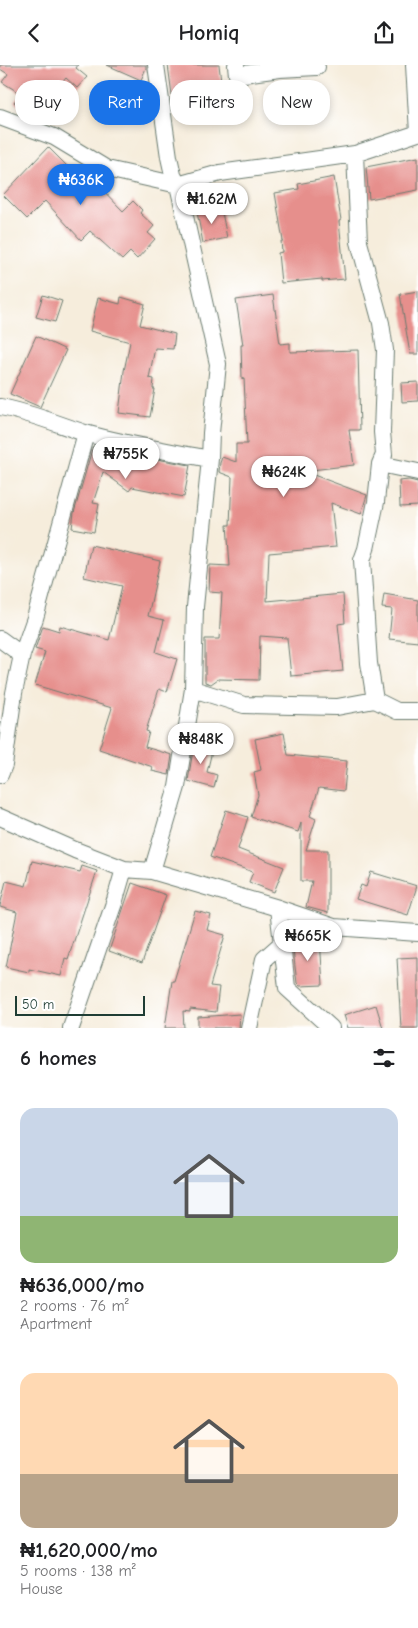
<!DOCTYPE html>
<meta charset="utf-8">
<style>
:root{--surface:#fff;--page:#f6f6f6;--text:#202124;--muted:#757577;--accent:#1a73e8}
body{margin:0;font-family:"Comic Neue",sans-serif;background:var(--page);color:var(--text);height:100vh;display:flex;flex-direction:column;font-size:19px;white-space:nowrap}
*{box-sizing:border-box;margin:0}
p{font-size:16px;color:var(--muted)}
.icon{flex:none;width:28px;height:28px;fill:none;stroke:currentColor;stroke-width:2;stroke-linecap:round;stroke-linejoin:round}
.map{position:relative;height:963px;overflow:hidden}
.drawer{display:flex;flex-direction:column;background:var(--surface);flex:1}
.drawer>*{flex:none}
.top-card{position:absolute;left:15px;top:15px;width:389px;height:45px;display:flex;gap:10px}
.scale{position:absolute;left:15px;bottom:12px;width:130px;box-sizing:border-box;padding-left:5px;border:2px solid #1f3d34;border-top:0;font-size:14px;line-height:18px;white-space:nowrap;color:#1f3d34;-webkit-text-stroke:4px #fff;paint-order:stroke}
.price{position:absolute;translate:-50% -42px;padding:0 11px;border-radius:18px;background:#fff;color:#222;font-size:16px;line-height:32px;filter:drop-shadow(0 1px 2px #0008)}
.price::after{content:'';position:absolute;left:50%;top:30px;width:15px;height:11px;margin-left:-8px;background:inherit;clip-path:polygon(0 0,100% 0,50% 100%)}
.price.active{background:var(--accent);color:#fff}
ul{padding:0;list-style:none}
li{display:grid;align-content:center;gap:10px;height:265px;padding:0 20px}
li span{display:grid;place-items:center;height:155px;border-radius:15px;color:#555}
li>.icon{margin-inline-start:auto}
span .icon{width:90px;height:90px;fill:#fffc;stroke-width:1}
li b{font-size:21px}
h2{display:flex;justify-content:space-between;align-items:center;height:60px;padding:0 20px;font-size:21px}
.tag{padding:0 18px;border-radius:20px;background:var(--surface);box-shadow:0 2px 8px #0003;font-size:18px;line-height:45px}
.tag.active{background:var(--accent);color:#fff}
header{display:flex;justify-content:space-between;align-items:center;height:65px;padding:0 20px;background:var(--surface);font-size:22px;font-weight:700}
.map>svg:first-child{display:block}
.building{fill:#e68f8c}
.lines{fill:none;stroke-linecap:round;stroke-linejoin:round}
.minor-casing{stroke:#6a7b6f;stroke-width:18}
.minor{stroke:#fff;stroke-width:16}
</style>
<header><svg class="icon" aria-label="back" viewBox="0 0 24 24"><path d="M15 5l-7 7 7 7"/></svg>Homiq<svg class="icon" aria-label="share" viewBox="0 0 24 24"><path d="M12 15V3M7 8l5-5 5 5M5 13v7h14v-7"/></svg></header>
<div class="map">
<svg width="418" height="963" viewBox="0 0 418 963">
<rect width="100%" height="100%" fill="#fff"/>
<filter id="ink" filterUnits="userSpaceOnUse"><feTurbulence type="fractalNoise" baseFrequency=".02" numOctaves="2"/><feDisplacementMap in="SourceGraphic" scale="10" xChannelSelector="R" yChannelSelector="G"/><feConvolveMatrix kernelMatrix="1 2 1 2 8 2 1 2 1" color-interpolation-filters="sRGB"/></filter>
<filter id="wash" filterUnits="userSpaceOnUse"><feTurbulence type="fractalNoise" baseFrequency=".0096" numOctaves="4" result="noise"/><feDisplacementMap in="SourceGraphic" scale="20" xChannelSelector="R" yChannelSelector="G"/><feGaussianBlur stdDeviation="1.12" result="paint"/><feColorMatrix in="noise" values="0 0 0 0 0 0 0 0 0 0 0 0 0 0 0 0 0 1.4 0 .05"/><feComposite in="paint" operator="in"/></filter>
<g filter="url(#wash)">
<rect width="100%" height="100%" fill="#f6eddc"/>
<g id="blocks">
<path class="building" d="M0 0H78L76 3 87 12 77 23 66 13 31 52 14 37 21 29 2 17 8 9 0 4Z
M107 0H146V3L141 15Z
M168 0H219L222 24 172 30Z
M48 82 88 122 94 116 123 146 133 136 142 145 140 148 154 161 148 168 155 174 137 194 130 187 122 195 90 166 81 175 45 136 27 154 3 130Z
M418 92V125L369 134 366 102Z
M334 112 341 155 339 156 345 214 322 216V214L281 218 278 188 282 187 281 176H283L275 128 299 124 298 119Z
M221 142 227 173 203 178 197 147Z
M418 226V289H410L400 229Z
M43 230 62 236 55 257 36 252Z
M273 230 280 279 290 278V287L358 285 360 365H349L354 400 303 406 367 430 361 449 331 438 336 482 269 488 267 536 343 529 345 558 338 559 343 606 291 611 287 573 260 571 259 615 218 614 211 619 205 617V574H219L222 528 209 527 210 500 230 501 227 460H230L232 412 219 407 220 398 222 392 236 397V379H247L244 313 242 314 241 280H243L236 235Z
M121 232 145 239 140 260 175 269 173 284 155 283 149 313 154 314 153 324H155L150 352 119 348 124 306 130 277 90 266 98 233 120 239Z
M36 271 66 285 40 342 10 329Z
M418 317V336L402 337 401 318Z
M93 381 129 390V389L190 400 184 432 132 422 129 426 103 407 93 438 99 439 94 467 72 463 74 448Z
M409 415 418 417V441L400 442 399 416Z
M91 480 160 496 148 551 164 555 156 587 177 594 167 627 159 624 146 666 149 667 145 682 172 690 169 710 152 706 153 702 99 684 112 643 35 620 45 587 35 584 43 561 59 566 60 561 109 575 122 521 84 512Z
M384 529 418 535V577L389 574 392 544 382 543Z
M284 668 288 690 347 696 344 726 319 723 310 751 316 754 306 785H328V848L306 842 312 816H301V758L298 767 251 752 258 730 254 707 261 705 255 674Z
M195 673 207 676 205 685 212 686 207 707 217 710 214 723 188 716Z
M226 745 248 752 238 784 284 802 274 827 249 817 253 807 210 792Z
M32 796 80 807 82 801 97 806 68 894 65 893 61 911 29 904V907L6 902 17 847 0 842V841L6 816 26 821Z
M371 807 417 821 408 850 356 834 361 820 366 822Z
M132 818 166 830 142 898 109 886Z
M195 846 211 850 207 865 225 870 210 921 219 922 216 947 190 944V947L183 946 184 963H165L172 916H174Z
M320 874 323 920 300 921 297 918 292 876Z
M418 892V963H401L397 893Z
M376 940 383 963H348L344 950Z
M240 949 239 963H198V952Z"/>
</g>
</g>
<g filter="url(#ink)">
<use href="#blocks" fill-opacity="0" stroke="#6a7b6f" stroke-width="1"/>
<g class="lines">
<g class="minor-casing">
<path id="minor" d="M236 0 237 10 280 4 317 2
M414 0 418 68
M0 52 54 72 107 104 178 120 220 108 355 89 418 68
M355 89 359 177 381 258 385 285 382 367 384 390 380 399 376 437 366 484 362 495 369 598 375 635 397 646H418
M0 342C29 347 57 359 85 368 126 380 169 386 210 394
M380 399 418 407
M0 574 22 590
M193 624 244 640 337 642 375 635
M0 710 4 700 14 628 22 590 35 553 86 368
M0 752 75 785 124 804 152 806 278 843 287 923 331 963
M152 806 177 722 193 624 195 542 210 394 211 368 218 299 178 120 173 110 169 92 156 0
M278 843 334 862 418 868
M71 963 115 835 124 804
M249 963 264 894 282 878"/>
</g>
<use href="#minor" class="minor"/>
</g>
</g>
</svg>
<div class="scale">50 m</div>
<b class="price active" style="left:81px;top:141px">₦636K</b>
<b class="price" style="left:212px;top:160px">₦1.62M</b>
<b class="price" style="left:126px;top:415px">₦755K</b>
<b class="price" style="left:284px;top:433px">₦624K</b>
<b class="price" style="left:201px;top:700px">₦848K</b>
<b class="price" style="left:308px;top:897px">₦665K</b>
<div class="top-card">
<a class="tag">Buy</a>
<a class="tag active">Rent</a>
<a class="tag">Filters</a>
<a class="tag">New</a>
</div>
</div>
<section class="drawer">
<h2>6 homes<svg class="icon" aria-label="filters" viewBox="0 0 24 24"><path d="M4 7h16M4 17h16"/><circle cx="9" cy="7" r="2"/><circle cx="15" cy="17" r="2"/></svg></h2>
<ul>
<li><span style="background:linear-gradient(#c9d6e8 70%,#8fb573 0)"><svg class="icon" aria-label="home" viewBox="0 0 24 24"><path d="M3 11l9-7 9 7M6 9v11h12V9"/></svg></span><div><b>₦636,000/mo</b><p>2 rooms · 76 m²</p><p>Apartment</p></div></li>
<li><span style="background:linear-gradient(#ffd9b3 65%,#b9a48a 0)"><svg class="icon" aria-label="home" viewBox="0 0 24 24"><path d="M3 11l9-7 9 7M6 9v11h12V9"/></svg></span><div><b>₦1,620,000/mo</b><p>5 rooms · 138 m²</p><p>House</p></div></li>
</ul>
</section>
